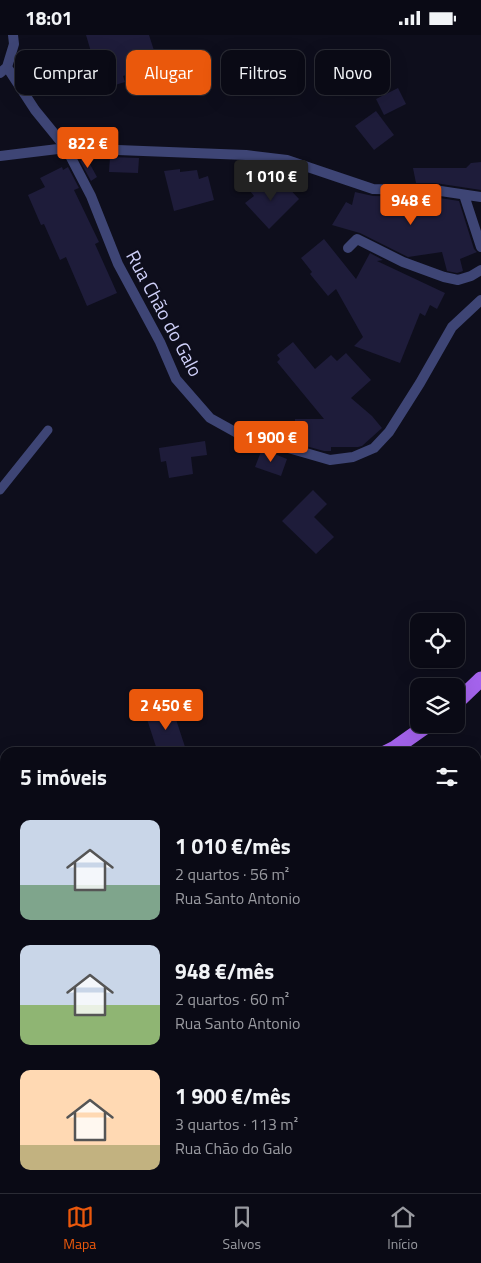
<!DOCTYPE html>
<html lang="pt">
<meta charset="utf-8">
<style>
:root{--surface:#0a0a15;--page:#181822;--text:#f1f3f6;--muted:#999aa0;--line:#2a2b34;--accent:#ea580c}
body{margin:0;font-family:"Titillium Web",sans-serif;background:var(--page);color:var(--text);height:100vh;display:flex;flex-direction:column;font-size:19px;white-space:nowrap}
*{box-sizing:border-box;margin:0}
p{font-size:16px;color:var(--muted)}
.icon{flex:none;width:28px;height:28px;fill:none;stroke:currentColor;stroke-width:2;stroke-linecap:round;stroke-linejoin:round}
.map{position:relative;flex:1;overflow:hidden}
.details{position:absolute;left:0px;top:712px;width:481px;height:446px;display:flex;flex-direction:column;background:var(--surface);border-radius:15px 15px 0 0;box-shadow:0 5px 20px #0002,0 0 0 1px var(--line)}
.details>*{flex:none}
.guide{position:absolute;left:15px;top:15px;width:451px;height:45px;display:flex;gap:10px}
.buttons{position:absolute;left:410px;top:578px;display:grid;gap:10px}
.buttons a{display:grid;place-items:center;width:55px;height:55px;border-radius:10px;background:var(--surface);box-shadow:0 5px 20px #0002,0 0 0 1px var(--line);font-size:25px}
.price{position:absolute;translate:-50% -42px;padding:0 11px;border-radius:5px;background:var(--accent);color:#fff;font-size:16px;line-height:32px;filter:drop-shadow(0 1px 2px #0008)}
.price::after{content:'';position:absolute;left:50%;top:30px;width:15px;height:11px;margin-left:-8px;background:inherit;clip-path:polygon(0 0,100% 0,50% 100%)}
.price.active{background:#222;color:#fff}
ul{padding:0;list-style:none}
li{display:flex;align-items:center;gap:15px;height:125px;padding:0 20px}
li span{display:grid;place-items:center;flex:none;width:140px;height:100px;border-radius:10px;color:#555}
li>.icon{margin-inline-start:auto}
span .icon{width:60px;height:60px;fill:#fffc;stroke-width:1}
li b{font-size:21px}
h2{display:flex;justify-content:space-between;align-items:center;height:60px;padding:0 20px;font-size:21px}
.pill{padding:0 18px;border-radius:10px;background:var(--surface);box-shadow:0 5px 20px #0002,0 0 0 1px var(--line);font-size:18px;line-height:45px}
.pill.active{background:var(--accent);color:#fff}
.status{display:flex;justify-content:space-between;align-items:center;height:35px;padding:0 25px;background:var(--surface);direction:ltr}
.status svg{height:14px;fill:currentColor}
.tab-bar{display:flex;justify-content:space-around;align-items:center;height:70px;border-top:1px solid var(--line);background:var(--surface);font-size:14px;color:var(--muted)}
.tab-bar a{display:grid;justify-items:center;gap:2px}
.tab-bar .active{color:var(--accent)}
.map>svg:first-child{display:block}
.building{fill:#1e1c3a}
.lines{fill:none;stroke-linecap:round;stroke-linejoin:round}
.lane{stroke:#3e4575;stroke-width:9}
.street{stroke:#3e4575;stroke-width:10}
.primary{stroke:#a463ec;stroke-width:15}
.labels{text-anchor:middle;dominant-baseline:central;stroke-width:4.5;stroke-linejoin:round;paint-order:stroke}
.street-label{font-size:19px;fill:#cfd0f9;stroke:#0e0e1c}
</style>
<div class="status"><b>18:01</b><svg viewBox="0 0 49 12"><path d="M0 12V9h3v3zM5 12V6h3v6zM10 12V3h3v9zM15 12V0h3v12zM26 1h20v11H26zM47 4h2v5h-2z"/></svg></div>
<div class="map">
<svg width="481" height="1158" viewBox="0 0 481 1158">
<rect width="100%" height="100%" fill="#0e0e1c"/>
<path class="building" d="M86 0H149L159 31 123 41 125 47 102 54Z
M398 53 406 69 384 80 376 64Z
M376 76 394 100 374 115 355 91Z
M86 122 97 142 91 146 80 126Z
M110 122 139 123 138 138 109 137Z
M481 127V155L435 148H416L413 133H466L471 128Z
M62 132 63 135 68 132 79 153 74 155 99 207 95 209 117 258 87 271 66 222 60 225 44 189 41 190 28 160 45 152 40 143Z
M180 134V137L197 135 199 144 208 141 214 165 174 176 164 136Z
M263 143 276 157 285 149 299 164 269 194 245 168 254 161 250 156Z
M355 157 373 161 433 162 459 166 474 214 477 217 460 224 463 236 457 238 447 236 442 217 408 222 360 198 332 190 346 167 352 170Z
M324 204 356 244 370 218 383 225 377 226 445 258 437 274 430 270 425 281 420 278 400 328 354 311 363 302 336 254 328 261 310 239 312 237 301 223Z
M293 307 315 334 331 320 337 326 346 318 371 345 351 363 372 381 382 393 362 411 358 412H331V416H324L295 408V384H324L277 327 280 324 277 320Z
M205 406 207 420 191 422 193 439 169 443 166 426 161 427 159 413Z
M262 414 287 424 281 441 255 432Z
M313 455 327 469 314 482 334 502 316 519 282 486Z
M171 669 187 718H158L145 678Z"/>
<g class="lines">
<path class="lane" d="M0 455 48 395"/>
<path class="street" d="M7 32 35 75 66 113 91 161 118 229 160 307 176 344 210 383 237 398 330 425 353 422 374 413 389 397 420 348 452 292 481 265
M0 38 7 32 14 9 13 0
M0 121 66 113 246 120 287 125 373 154 434 155 481 162
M464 160 481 212
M348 213 357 204 403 227 444 242 458 245 471 241 481 235
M0 946 5 949
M208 1154 209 1158"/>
<path class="primary" d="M456 668 481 644
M385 718 395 713 429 689
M0 834H5"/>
</g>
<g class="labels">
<g class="street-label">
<text transform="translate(165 278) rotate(62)">Rua Chão do Galo</text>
</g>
</g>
</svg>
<div class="buttons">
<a><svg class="icon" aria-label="locate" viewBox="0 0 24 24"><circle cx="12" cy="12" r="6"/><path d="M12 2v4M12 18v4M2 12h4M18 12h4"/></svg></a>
<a><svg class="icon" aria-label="layers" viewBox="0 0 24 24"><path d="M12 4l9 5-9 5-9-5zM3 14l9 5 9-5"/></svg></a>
</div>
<b class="price" style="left:88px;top:134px">822 €</b>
<b class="price active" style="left:271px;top:167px">1 010 €</b>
<b class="price" style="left:411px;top:191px">948 €</b>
<b class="price" style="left:271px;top:428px">1 900 €</b>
<b class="price" style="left:166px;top:696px">2 450 €</b>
<div class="guide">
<a class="pill">Comprar</a>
<a class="pill active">Alugar</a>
<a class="pill">Filtros</a>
<a class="pill">Novo</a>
</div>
<section class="details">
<h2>5 imóveis<svg class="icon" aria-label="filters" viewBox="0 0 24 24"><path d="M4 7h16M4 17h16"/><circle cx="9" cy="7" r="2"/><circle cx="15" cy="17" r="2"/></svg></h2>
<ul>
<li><span style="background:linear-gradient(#c9d6e8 65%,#7fa58c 0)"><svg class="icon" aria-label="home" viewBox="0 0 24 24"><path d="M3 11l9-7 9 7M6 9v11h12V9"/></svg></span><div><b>1 010 €/mês</b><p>2 quartos · 56 m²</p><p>Rua Santo Antonio</p></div></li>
<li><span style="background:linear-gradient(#c9d6e8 60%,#8fb573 0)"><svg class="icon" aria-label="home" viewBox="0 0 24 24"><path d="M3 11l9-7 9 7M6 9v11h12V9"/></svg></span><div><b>948 €/mês</b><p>2 quartos · 60 m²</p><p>Rua Santo Antonio</p></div></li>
<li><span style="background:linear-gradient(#ffd9b3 75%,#c2b280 0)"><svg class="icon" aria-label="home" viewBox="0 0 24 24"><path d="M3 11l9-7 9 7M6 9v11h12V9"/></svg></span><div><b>1 900 €/mês</b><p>3 quartos · 113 m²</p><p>Rua Chão do Galo</p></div></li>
</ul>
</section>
</div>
<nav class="tab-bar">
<a class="active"><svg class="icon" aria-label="map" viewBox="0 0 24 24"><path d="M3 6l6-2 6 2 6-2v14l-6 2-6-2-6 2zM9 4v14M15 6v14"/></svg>Mapa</a>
<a><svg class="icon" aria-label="saved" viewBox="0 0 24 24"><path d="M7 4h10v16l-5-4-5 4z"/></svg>Salvos</a>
<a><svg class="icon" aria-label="home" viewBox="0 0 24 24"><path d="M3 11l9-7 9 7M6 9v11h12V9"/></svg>Início</a>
</nav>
